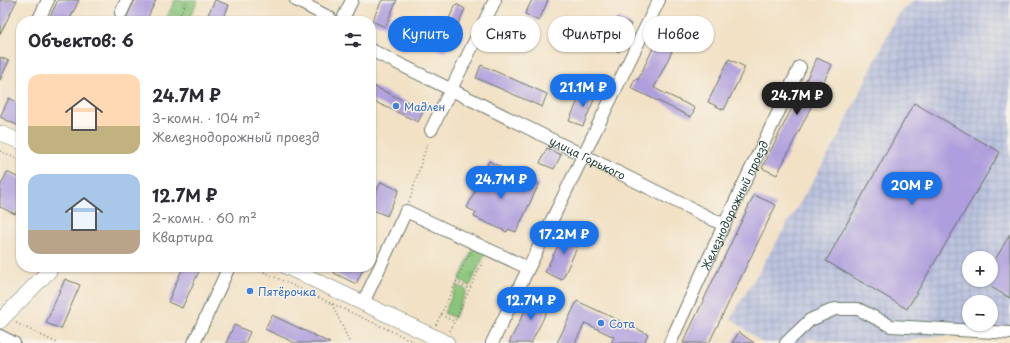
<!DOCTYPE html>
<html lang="ru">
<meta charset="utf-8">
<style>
:root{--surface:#fff;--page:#f7f7f7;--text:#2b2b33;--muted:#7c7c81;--accent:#1a73e8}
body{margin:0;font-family:"Playpen Sans",sans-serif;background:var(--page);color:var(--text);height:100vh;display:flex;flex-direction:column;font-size:15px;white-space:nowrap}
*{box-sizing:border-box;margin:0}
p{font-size:13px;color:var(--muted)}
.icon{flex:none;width:22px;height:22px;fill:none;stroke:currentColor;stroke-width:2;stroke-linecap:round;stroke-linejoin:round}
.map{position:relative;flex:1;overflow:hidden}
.drawer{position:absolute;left:16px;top:16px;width:360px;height:256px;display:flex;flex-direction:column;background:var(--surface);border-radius:16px;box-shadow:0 1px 3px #0004}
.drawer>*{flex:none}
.hud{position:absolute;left:388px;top:16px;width:380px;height:36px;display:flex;gap:8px}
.tools{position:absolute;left:962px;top:251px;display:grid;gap:8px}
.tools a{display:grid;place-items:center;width:36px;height:36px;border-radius:50%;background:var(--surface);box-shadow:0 1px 3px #0004;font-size:20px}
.price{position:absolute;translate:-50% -34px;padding:0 9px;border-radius:14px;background:var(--accent);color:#fff;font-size:13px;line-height:26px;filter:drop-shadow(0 1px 2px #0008)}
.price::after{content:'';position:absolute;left:50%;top:24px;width:12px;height:9px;margin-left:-6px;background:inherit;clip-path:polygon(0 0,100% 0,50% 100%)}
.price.selected{background:#222;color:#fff}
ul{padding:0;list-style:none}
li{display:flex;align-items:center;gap:12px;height:100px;padding:0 12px}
li span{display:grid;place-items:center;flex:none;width:112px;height:80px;border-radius:12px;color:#555}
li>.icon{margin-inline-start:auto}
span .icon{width:48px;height:48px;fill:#fffc;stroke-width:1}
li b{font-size:17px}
h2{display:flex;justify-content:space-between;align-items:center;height:48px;padding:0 12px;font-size:17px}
.chip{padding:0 14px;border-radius:18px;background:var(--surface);box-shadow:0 1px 3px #0004;font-size:14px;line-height:36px}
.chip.selected{background:var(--accent);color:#fff}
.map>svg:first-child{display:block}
.industrial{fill:url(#industrial-grid);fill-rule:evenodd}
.grass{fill:url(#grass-tufts);stroke:#548056}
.park{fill:url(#park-crowns);stroke:#548056}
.building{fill:#ae9edd}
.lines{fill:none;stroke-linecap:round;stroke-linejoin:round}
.minor-casing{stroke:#697667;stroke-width:14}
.major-casing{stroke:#697667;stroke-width:16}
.path{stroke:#697667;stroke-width:1.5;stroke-dasharray:1 3;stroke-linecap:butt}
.minor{stroke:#fff;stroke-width:12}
.major{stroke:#fff;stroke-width:15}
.shop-dot{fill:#3f7fe0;stroke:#f7f3e8;stroke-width:1.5}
.labels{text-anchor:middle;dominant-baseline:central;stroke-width:3;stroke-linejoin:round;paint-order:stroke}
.shop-label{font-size:11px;fill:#366cbe;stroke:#f7f3e8;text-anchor:start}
.street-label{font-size:11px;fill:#1f3d34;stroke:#f7f3e8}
</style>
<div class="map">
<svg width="1010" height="343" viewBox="0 0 1010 343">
<defs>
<pattern id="industrial-grid" width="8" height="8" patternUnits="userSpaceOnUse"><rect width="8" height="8" fill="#bcc3de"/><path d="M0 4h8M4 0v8" fill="none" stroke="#a1a8bf"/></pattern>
<pattern id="grass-tufts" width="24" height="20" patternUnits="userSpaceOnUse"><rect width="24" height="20" fill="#88c479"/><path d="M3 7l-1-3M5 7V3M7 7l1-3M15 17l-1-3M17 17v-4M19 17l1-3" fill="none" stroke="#6fa064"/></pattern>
<pattern id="park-crowns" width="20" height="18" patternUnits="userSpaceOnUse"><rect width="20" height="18" fill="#88c479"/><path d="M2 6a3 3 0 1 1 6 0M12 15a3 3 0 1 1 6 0" fill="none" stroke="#6fa064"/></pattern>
</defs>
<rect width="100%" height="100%" fill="#f7f3e8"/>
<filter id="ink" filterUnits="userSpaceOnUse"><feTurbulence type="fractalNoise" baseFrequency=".025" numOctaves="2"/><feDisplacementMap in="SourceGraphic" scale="8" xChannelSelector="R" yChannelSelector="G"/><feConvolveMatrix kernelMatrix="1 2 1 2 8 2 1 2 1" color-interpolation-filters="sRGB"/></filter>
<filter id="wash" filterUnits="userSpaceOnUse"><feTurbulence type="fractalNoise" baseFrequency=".012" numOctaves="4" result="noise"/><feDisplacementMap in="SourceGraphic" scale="16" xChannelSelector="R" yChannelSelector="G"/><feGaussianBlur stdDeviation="0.9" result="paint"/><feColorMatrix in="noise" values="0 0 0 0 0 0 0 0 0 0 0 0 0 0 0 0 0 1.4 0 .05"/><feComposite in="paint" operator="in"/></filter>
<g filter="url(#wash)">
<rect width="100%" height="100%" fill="#f2e1c5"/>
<path class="industrial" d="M915 0H1010V334L932 336 896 343H848L808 339 806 343H762L731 318 836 142 897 15ZM969 258H991V280H969ZM969 302H991V324H969Z"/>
<path class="grass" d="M474 246 486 252 470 286 459 280Z
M457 285 467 290 454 318 444 313Z"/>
<path class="park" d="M175 0H198L188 21H165Z"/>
<g id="blocks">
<path class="building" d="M0 0H17L0 34Z
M58 0H79L69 21H48Z
M135 0H156L146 21H132L126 18Z
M215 0 229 5 222 21H205Z
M382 0H397L385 27 372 21Z
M532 0H548L539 21 525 14Z
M456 4 465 9 445 53 435 48Z
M617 18 631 24 619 52 605 46Z
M663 27 680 35 654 88 695 108 691 117 631 88 635 79 638 80Z
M0 57 9 61 0 80Z
M817 58 832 65 777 175 762 168Z
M729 59 745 67 724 110 708 102Z
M481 65 547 94 542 107 476 78Z
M371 85 424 110 418 122 371 100Z
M583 89 596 95 583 126 569 121Z
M9 98 21 104V127L0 117Z
M914 103 1000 152 907 309 826 261Z
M547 148 561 155 554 169 540 163Z
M489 161 501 167 497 176 521 187 525 177 539 184 516 232 508 229 507 232 474 217 476 212 467 208Z
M7 172 21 179V202L15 214 0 207V187Z
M381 182 399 190 387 216 371 209V203Z
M754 195 776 205 709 343H683Z
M566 229 582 237 562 280 545 272Z
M1010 234V298L979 280H991V267Z
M183 267H201L182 308 168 302Z
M337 267H364L356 284 334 273Z
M65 279 80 285 61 329 46 323Z
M533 294 551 303 531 343H509Z
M577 301 648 334 644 343H611L614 337 585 323 575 343H557Z
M272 315 330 343H295L265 329Z
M234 325 250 332 245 343H226Z
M739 332 754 343H732Z"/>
</g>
</g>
<g filter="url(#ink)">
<use href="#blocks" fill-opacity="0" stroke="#697667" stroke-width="1"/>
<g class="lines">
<g class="minor-casing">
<g id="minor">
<path d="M296 0 330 18 331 21"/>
<path d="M121 13 127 0"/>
<path d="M38 21 48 0"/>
<path d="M342 21 352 0"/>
<path id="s1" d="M371 50 724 225"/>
<path d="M431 130 495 0"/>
<path d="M363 303 406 211 528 268"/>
<path d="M0 336 14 343"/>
<path d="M194 343 229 267"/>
<path d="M492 343 659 0"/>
<path id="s2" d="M670 343 724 225 800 67"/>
<path d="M786 343 810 320 835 309H858L891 326 1010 333"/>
</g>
</g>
<g class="major-casing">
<path id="major" d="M0 133 21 142
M287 267 447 343
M0 321 49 271 51 267"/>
</g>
<path class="path" d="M177 21 187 0
M0 151 21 161
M409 202 428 141
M253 267 417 343
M456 282 470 289
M332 304 350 343
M441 315 455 322
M16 323 57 343
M436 325 470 252
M450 331 484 259"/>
<use href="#minor" class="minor"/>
<use href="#major" class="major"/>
</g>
</g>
<g class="shop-dot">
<circle cx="396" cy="106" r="4"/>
<circle cx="250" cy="291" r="4"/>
<circle cx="601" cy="323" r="4"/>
</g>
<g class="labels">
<g class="shop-label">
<text x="404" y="106">Мадлен</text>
<text x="258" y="291">Пятёрочка</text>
<text x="609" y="323">Сота</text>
</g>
<g class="street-label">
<text stroke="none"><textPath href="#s1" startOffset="242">улица Горького</textPath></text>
<text stroke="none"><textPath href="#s2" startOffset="152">Железнодорожный проезд</textPath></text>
</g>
</g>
</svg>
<div class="tools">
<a>+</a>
<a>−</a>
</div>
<b class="price" style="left:583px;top:108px">21.1M ₽</b>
<b class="price selected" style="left:797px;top:116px">24.7M ₽</b>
<b class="price" style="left:501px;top:200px">24.7M ₽</b>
<b class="price" style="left:912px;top:206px">20M ₽</b>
<b class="price" style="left:564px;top:255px">17.2M ₽</b>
<b class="price" style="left:531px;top:321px">12.7M ₽</b>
<div class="hud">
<a class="chip selected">Купить</a>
<a class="chip">Снять</a>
<a class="chip">Фильтры</a>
<a class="chip">Новое</a>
</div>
<section class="drawer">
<h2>Объектов: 6<svg class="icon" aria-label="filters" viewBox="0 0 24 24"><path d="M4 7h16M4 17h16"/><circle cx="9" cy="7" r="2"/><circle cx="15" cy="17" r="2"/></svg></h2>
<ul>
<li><span style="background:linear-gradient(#ffd9b3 65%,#c2b280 0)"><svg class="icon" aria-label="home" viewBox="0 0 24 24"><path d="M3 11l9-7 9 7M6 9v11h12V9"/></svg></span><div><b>24.7M ₽</b><p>3-комн. · 104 m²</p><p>Железнодорожный проезд</p></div></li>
<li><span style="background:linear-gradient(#a9c7e8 70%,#b9a48a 0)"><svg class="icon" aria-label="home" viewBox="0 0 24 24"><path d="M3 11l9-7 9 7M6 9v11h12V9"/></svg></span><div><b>12.7M ₽</b><p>2-комн. · 60 m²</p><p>Квартира</p></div></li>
</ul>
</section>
</div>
